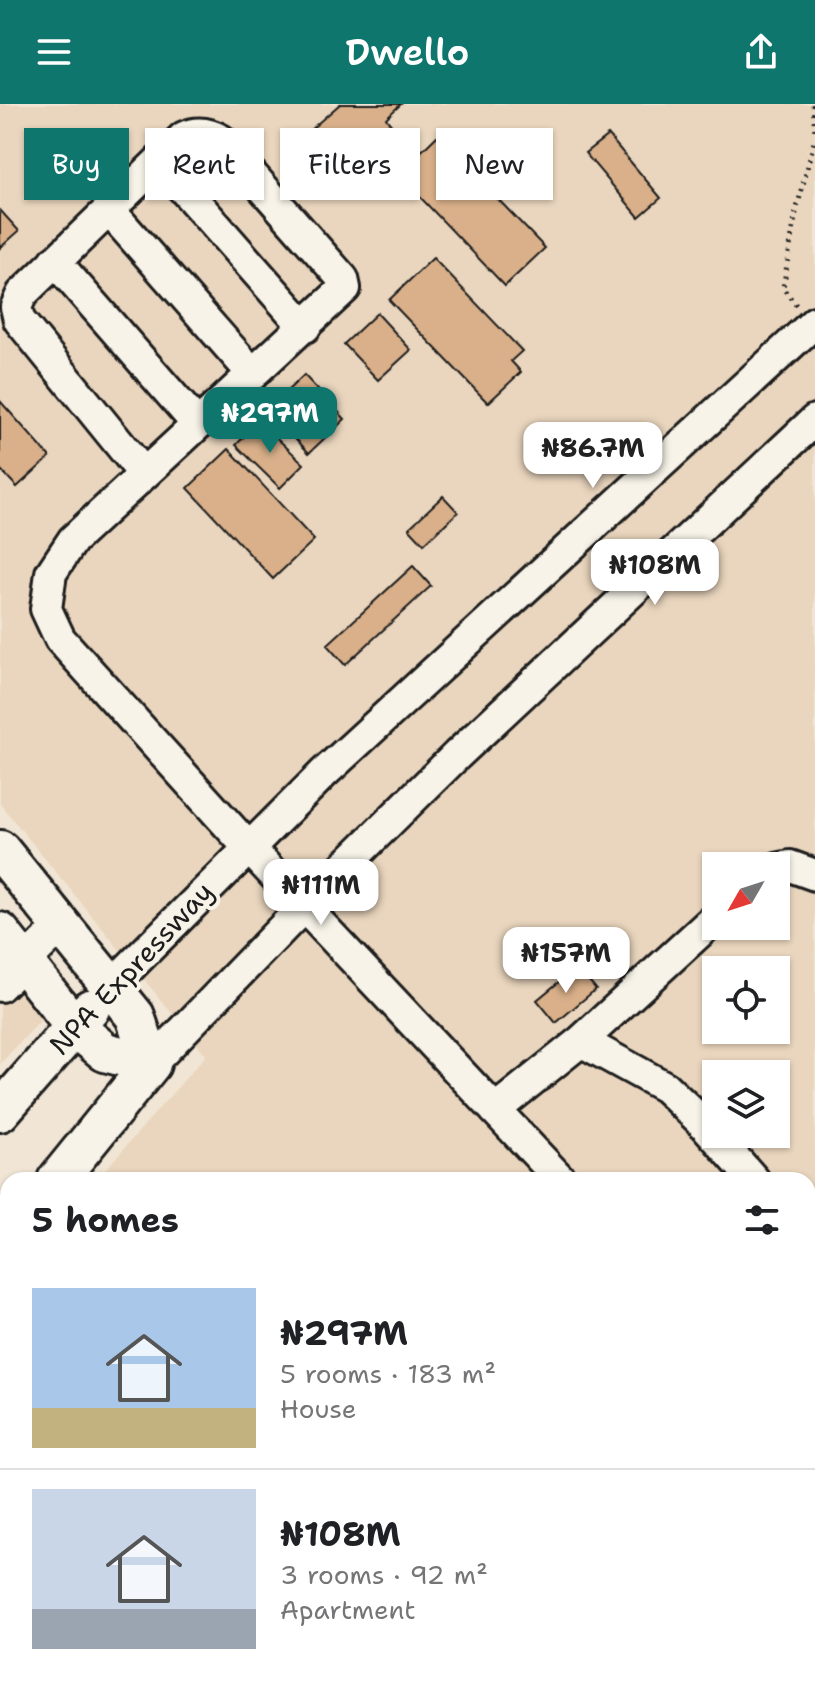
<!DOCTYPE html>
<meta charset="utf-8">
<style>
:root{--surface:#fff;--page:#f2f2f2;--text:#202124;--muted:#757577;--line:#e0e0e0;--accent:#0f766e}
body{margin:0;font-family:"Shantell Sans",sans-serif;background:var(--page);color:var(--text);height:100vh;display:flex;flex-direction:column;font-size:30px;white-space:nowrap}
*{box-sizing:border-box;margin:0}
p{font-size:26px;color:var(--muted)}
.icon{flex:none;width:44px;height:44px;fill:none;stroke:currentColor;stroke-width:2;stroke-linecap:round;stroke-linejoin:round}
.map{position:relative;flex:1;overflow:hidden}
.side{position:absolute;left:0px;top:1068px;width:816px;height:514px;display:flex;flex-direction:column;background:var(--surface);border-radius:24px 24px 0 0;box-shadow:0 2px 6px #0004}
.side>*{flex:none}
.top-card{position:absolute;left:24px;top:24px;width:768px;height:72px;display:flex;gap:16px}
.needle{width:52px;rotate:231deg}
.controls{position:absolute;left:702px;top:748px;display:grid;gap:16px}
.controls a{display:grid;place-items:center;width:88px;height:88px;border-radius:0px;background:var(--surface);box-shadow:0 2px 6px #0004;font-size:40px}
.price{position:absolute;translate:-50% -68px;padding:0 18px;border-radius:16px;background:#fff;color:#222;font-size:26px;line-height:52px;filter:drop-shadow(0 2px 4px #0008)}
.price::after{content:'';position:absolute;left:50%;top:48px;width:24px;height:18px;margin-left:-12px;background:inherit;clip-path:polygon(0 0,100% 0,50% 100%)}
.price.current{background:var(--accent);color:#fff}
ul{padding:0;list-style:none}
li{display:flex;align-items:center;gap:24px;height:200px;padding:0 32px}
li+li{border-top:2px solid var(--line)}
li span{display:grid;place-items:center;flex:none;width:224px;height:160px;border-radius:0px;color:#555}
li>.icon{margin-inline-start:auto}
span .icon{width:96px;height:96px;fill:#fffc;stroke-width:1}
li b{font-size:34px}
h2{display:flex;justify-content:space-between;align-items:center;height:96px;padding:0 32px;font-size:34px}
.chip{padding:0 28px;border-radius:0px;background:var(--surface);box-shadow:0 2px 6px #0004;font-size:28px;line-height:72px}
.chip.current{background:var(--accent);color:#fff}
header{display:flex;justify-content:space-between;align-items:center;height:104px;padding:0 32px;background:var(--accent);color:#fff;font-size:36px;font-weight:600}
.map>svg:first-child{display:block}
.built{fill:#ead6be;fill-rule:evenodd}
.building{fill:#d9b08a;stroke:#1c1c1c;stroke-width:2}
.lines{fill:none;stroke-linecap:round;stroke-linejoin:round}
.minor-casing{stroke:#1c1c1c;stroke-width:36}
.major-casing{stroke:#1c1c1c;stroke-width:44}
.path{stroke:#1c1c1c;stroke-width:5;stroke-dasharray:2 6;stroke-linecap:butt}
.minor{stroke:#f7f3e8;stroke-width:30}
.major{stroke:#f7f3e8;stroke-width:38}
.labels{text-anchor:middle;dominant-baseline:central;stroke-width:8;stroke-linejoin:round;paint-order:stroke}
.street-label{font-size:28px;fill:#1c1c1c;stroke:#f7f3e8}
</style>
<header><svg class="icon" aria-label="menu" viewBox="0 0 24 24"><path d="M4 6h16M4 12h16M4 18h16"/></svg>Dwello<svg class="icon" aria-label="share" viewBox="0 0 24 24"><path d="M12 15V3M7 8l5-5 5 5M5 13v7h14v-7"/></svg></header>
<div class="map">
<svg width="815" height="1581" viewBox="0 0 815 1581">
<rect width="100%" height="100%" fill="#f1e6d5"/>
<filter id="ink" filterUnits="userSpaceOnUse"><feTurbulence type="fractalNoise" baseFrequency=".0125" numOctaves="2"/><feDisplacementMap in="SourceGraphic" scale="16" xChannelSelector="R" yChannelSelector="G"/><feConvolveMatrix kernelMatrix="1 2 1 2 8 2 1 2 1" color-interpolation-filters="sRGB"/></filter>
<g filter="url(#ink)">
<path class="built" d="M0 0H815V1581H0V1200L8 1189V1574H808V1076H96L206 951 0 700ZM716 762H776V822H716ZM716 866H776V926H716ZM716 970H776V1030H716Z
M0 832 35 882 41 916 0 960Z"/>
<path class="building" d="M340 0H401L386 14 396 27 340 76 302 33Z
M608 31 661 94 639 113 585 49Z
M437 32 545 144 505 182 398 70Z
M0 106 19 127 0 144Z
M433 154 522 247 511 257 521 268 488 299 389 196Z
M377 209 411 246 378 276 344 240Z
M304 271 345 315 309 349 268 305Z
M0 297 50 353 17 383 0 365Z
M259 317 304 360 280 384 236 341Z
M229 345 314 436 273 475 188 384Z
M443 392 458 408 424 440 409 424Z
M413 462 431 482 345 561 327 541Z
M577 863 596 885 556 919 537 896Z
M232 1574H337L334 1581H246Z
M391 1574H461L463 1575 460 1581H388Z
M550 1574H614L610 1581H565Z"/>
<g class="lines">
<g class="minor-casing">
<path id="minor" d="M159 57 305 223
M109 106 253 270
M55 157 197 320
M143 369 19 216 16 203 22 190 184 33C197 27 209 29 221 36L343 175 345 184 73 436 51 469 46 505 60 535 248 743 561 1076
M776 765 790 762 815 771
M0 882 61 822
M111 882 324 669 815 218
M581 937 665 983 706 1022 754 1076
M151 960 304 802 457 651 815 316
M495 1006 581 937 716 813
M808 1137 815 1145
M808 1338 815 1346
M192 1581 195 1574"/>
</g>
<g class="major-casing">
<path id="major" d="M0 746 135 912 151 960
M0 828 74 922 105 948 151 960
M0 1008 90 905
M57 1076 151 960
M0 1155 8 1144"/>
</g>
<path class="path" d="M813 0 815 28
M796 201 783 184 796 108 815 34"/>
<use href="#minor" class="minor"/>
<use href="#major" class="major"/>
</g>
</g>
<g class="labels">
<g class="street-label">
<text transform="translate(131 864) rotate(-47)">NPA Expressway</text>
</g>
</g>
</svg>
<div class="controls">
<a><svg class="needle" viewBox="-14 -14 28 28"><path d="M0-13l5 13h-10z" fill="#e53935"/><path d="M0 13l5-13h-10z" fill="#757577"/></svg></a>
<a><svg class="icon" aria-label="locate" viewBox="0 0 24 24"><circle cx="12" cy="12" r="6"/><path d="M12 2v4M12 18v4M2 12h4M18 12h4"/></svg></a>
<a><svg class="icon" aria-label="layers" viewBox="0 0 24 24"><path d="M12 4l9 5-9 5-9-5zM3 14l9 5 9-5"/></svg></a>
</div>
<b class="price current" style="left:270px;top:351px">₦297M</b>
<b class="price" style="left:593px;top:386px">₦86.7M</b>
<b class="price" style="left:655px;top:503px">₦108M</b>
<b class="price" style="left:321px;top:823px">₦111M</b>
<b class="price" style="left:566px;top:891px">₦157M</b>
<div class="top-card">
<a class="chip current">Buy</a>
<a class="chip">Rent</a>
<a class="chip">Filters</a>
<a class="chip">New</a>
</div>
<section class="side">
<h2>5 homes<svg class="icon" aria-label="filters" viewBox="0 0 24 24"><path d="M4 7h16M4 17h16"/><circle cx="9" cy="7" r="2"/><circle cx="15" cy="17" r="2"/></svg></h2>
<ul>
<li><span style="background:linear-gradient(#a9c7e8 75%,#c2b280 0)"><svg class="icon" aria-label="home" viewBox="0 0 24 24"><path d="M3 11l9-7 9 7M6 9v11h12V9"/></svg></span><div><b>₦297M</b><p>5 rooms · 183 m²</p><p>House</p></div></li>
<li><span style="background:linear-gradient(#c9d6e8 75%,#9aa5b1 0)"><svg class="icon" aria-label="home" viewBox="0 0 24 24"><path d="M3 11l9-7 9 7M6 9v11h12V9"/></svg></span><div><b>₦108M</b><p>3 rooms · 92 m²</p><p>Apartment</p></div></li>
</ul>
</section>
</div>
